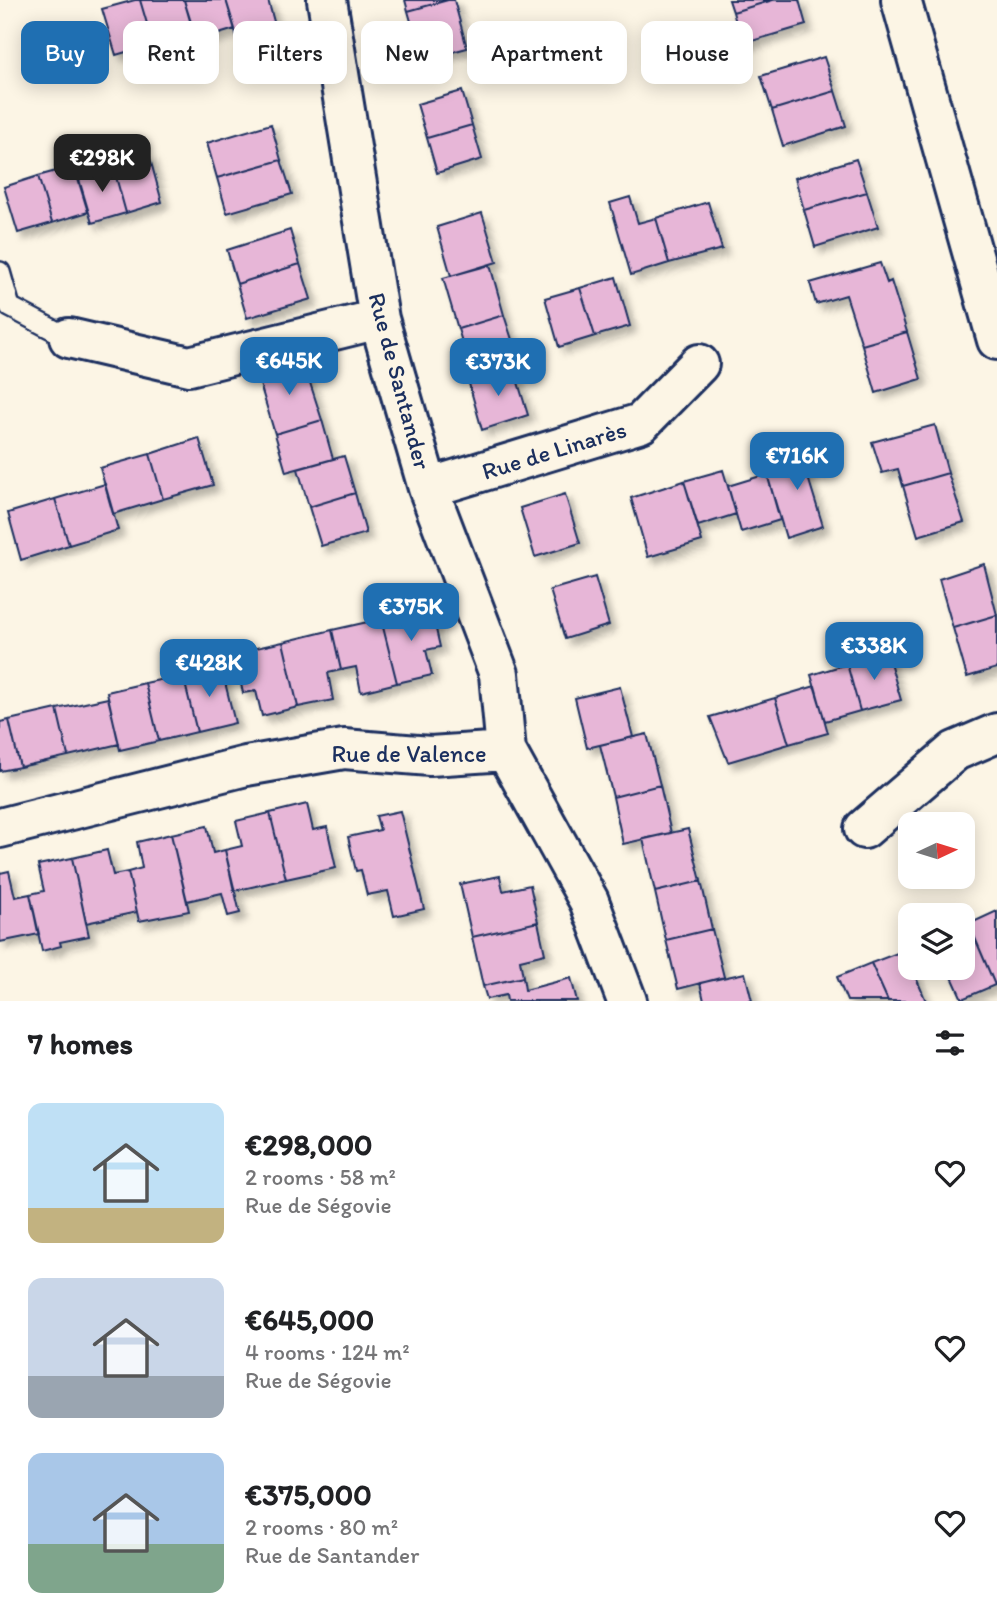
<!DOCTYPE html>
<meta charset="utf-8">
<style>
:root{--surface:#fff;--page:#f2f2f2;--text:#202124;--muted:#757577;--accent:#1f6fb2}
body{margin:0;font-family:Itim,sans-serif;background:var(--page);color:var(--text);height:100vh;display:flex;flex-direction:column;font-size:26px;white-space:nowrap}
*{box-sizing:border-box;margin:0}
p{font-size:23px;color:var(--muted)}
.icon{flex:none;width:38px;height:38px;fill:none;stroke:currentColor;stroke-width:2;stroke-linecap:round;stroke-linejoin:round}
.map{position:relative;height:1001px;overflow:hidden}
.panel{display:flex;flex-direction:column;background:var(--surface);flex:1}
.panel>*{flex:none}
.guide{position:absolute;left:21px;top:21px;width:956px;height:63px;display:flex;gap:14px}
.needle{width:46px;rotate:86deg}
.fabs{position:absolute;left:898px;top:812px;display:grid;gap:14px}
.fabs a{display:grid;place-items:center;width:77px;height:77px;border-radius:14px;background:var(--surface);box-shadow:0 4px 18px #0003;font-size:35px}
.price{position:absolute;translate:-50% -60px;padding:0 16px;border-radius:14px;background:var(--accent);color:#fff;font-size:23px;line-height:46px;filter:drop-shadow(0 2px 4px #0008)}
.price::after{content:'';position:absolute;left:50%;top:42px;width:21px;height:16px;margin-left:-10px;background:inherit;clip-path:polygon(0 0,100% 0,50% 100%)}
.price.current{background:#222;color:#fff}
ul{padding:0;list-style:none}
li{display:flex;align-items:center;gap:21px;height:175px;padding:0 28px}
li span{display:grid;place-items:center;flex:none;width:196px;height:140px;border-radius:14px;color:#555}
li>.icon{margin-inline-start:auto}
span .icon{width:84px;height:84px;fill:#fffc;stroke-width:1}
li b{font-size:30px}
h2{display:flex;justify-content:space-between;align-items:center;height:84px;padding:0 28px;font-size:30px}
.pill{padding:0 24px;border-radius:14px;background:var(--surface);box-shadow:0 4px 18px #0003;font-size:24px;line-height:63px}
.pill.current{background:var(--accent);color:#fff}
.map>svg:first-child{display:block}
.building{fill:#e7b6d7;stroke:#1b2f5e;stroke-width:2;filter:url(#shadow)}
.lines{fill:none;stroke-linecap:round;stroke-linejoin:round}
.service-casing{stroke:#1b2f5e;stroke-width:24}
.minor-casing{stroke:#1b2f5e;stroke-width:44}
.service{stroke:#fcf5e5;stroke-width:19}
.minor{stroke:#fcf5e5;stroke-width:38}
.labels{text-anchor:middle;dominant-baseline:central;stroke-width:5;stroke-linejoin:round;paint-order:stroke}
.street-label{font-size:24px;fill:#1b2f5e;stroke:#fcf5e5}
</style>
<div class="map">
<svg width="997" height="1001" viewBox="0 0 997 1001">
<defs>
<filter id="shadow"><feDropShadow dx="6" dy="6" stdDeviation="3.5" flood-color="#0004"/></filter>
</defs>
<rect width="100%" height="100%" fill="#fcf5e5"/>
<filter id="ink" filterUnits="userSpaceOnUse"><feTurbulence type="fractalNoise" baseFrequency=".0143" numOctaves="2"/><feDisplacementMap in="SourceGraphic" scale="14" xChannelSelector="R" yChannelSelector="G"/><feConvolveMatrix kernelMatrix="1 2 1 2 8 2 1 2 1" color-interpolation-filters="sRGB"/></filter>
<g filter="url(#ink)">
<path class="building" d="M135 0H140L153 44 116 55 102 9Z
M140 0H184L194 32 153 44Z
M184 0H226L235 29 196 41Z
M226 0H268L278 36 240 47Z
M405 0H448L408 11Z
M448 0H454L467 48 422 60 408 11Z
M729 0H773L733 12Z
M773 0H799L806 25 742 44 733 12Z
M824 57 835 91 772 110 761 76Z
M462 91 472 125 427 138 417 104Z
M835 91 846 126 783 146 772 110Z
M271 124 281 160 217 178 207 143Z
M472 125 482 159 437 173 427 138Z
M149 155 162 202 126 213 113 166Z
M856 159 867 192 804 210 795 178Z
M281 160 292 194 227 213 217 178Z
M74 166 88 212 52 223 38 176Z
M113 166 126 213 92 223 78 176Z
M38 176 52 223 18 233 4 187Z
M867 192 878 227 815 247 804 210Z
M630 197 638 223 656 218 669 263 631 275 610 203Z
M708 202 722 249 669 263 656 218Z
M482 213 497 262 451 276 437 227Z
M290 230 300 264 237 284 227 250Z
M880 263 887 283 891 281 907 332 862 345 846 295 816 304 810 283Z
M300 264 311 299 247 318 237 284Z
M490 265 504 315 458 329 443 278Z
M616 277 630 326 595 336 580 288Z
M580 288 595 336 559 347 545 298Z
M504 315 520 364 473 378 458 329Z
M907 332 921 379 876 393 862 345Z
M303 361 322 420 275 434 257 374Z
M513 366 528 415 482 430 468 380Z
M322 420 333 459 286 472 275 434Z
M935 425 948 473 903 486 898 469 882 473 872 442Z
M811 436 821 470 807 474 823 526 786 538 767 474 803 463 795 440Z
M199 438 213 485 163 499 150 454Z
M150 454 163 499 113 514 100 468Z
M344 456 355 493 309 507 298 469Z
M723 470 736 514 698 526 684 481Z
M948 473 964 522 918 536 903 486Z
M767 474 780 520 741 532 728 486Z
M684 481 702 541 648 557 631 498Z
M105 484 118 530 69 545 55 499Z
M355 493 366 533 321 546 309 507Z
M565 494 580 543 535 557 520 508Z
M55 499 69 545 21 560 8 513Z
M984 564 997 615 953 628 939 579Z
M595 577 609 625 565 639 550 590Z
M431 607 440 647 426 650 432 675 397 683 381 619Z
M997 615V668L967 677 953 628Z
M381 619 397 683 361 692 356 667 341 670 332 630Z
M332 630 341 670 328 673 333 700 298 707 283 642Z
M283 642 298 707 262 716 256 691 243 693 234 653Z
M887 652 901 700 860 711 847 664Z
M847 664 860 711 825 721 811 675Z
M221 666 235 723 197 732 183 675Z
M183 675 197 732 159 741 145 683Z
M145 683 159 741 120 750 107 692Z
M815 686 828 733 789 744 775 698Z
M620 687 633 737 587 748 575 698Z
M108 698 119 744 68 756 57 709Z
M775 698 789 744 728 762 710 717Z
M57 709 68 756 20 767 9 720Z
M9 720 20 767 0 771V722Z
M647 734 660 785 613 797 600 745Z
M660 785 671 833 623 844 613 797Z
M307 804 313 830 327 827 336 868 286 879 270 813Z
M400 811 424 909 394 916 388 891 367 895 361 870 356 871 348 837 380 830 376 816Z
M270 813 286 879 234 891 225 850 242 846 236 821Z
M207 826 213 853 225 850 240 913 228 916 222 893 187 901 171 834Z
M688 829 701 881 655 892 643 839Z
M171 834 189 911 139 921 128 872 142 868 137 842Z
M107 850 113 875 128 872 137 912 86 923 72 858Z
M72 858 89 936 60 942 61 946 42 951 30 894 44 891 38 865Z
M9 871 15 897 30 894 39 934 0 942V873Z
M500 876 503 891 530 885 538 922 472 937 460 884Z
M701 881 712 929 666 940 655 892Z
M997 911V984L995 985 969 924Z
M538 922 545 954 520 960 523 977 483 986 472 937Z
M969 924 995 985 962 999 948 968H962V926Z
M712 929 724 977 678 989 666 940Z
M905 950 910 968H912L926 1001H888L871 963Z
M871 963 888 1001H847L837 977Z
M745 973 752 1001H704L700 983Z
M523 977 525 990 571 978 577 1001H507L506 995 487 999 483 986Z"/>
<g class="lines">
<g class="service-casing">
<path id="service" d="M0 272 10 307 69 338"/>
</g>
<g class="minor-casing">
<path id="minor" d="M327 0 379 319 428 488 499 674 506 751
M901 0 997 340
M69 338 189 366 379 319
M428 488 641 423 699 364
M0 828 246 766 344 749 430 756 506 751 589 901 627 1001
M864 829 955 751 997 733"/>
</g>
<use href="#service" class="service"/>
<use href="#minor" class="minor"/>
</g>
</g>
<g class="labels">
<g class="street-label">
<text transform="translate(400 381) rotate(75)">Rue de Santander</text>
<text transform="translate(554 450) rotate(-17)">Rue de Linarès</text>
<text x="409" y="753">Rue de Valence</text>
</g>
</g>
</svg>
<div class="fabs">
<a><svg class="needle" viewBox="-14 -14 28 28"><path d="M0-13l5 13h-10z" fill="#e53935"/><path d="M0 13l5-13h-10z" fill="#757577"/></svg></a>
<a><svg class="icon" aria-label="layers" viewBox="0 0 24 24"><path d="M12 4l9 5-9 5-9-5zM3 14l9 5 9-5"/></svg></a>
</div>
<b class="price current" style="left:102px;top:194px">€298K</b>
<b class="price" style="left:289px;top:397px">€645K</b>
<b class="price" style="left:498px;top:398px">€373K</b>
<b class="price" style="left:797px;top:492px">€716K</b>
<b class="price" style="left:411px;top:643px">€375K</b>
<b class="price" style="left:874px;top:682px">€338K</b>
<b class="price" style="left:209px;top:699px">€428K</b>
<div class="guide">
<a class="pill current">Buy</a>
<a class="pill">Rent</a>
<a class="pill">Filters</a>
<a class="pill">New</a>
<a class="pill">Apartment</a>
<a class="pill">House</a>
</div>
</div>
<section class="panel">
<h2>7 homes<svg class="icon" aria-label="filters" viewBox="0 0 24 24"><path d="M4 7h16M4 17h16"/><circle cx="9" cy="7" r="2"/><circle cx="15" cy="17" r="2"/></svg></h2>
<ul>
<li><span style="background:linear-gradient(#bfe0f5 75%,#c2b280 0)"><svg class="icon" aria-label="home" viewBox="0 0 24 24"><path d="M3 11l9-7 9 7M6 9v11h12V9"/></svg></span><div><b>€298,000</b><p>2 rooms · 58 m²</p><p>Rue de Ségovie</p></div><svg class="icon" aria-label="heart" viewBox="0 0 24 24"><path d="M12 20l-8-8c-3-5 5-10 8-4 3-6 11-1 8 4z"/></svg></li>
<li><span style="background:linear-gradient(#c9d6e8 70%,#9aa5b1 0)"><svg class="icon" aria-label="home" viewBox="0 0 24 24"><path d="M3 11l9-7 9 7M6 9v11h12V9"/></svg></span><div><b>€645,000</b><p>4 rooms · 124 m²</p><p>Rue de Ségovie</p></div><svg class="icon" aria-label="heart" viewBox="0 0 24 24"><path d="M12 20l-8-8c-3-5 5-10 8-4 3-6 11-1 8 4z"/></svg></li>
<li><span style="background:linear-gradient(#a9c7e8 65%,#7fa58c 0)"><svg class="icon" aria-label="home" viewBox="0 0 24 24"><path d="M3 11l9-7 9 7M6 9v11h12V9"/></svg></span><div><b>€375,000</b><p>2 rooms · 80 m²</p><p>Rue de Santander</p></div><svg class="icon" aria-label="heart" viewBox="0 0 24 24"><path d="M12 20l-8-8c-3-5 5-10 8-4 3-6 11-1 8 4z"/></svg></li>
</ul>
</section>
